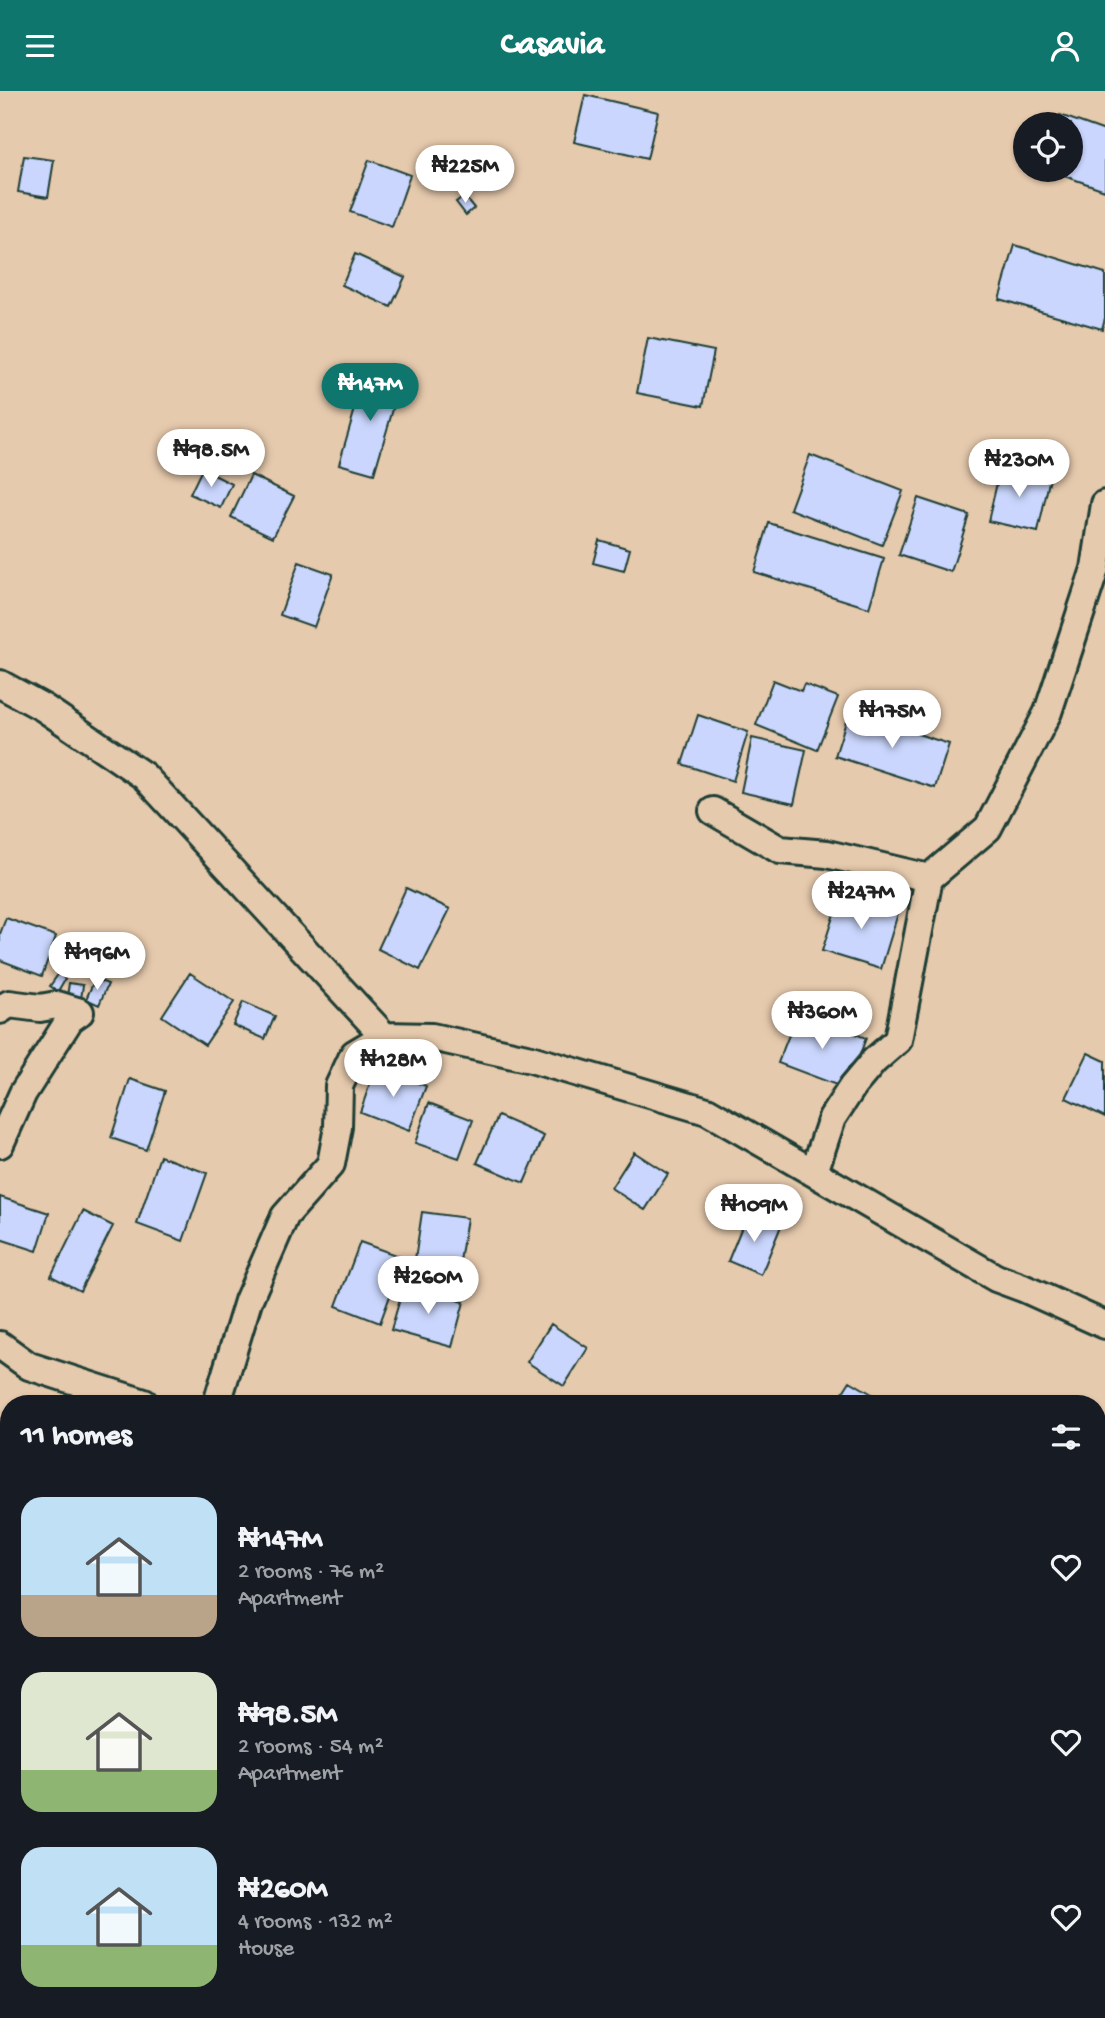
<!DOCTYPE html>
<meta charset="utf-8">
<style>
:root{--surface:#171b24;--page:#20242c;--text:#f1f3f6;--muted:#9ea1a6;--accent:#0f766e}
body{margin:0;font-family:"Gochi Hand",sans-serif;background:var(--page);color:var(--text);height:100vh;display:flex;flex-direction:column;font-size:26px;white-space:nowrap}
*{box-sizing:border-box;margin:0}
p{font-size:23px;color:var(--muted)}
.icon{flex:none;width:38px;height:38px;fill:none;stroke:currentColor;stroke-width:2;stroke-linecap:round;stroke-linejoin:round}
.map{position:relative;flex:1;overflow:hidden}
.details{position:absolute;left:0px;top:1304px;width:1106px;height:625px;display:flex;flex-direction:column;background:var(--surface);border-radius:28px 28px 0 0;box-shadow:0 2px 5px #0004}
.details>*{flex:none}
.fabs{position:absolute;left:1013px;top:21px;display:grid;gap:14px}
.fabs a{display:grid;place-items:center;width:70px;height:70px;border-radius:50%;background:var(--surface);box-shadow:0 2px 5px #0004;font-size:35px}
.price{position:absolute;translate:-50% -60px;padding:0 16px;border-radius:24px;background:#fff;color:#222;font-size:23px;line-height:46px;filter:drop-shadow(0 2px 4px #0008)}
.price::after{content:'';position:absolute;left:50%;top:42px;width:21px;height:16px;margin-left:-10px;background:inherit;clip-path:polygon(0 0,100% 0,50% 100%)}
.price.active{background:var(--accent);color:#fff}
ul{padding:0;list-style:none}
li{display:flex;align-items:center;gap:21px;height:175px;padding:0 21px}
li span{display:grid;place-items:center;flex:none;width:196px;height:140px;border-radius:21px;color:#555}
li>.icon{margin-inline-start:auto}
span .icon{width:84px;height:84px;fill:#fffc;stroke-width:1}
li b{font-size:30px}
h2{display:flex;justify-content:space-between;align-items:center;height:84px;padding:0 21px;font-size:30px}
header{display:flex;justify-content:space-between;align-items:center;height:91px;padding:0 21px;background:var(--accent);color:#fff;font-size:32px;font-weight:800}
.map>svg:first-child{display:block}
.building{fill:#cad6fd;stroke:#1f3d34;stroke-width:2}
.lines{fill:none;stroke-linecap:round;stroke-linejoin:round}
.minor-casing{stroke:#1f3d34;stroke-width:32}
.minor{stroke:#e6caad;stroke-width:26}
</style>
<header><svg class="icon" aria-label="menu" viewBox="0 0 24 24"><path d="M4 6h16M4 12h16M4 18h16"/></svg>Casavia<svg class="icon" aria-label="person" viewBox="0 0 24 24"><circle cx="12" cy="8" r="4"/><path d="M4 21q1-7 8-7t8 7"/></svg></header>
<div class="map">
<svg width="1105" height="1927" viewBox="0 0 1105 1927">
<rect width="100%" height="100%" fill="#e6caad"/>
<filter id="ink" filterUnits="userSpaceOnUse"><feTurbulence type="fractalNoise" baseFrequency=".0143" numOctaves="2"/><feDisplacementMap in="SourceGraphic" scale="14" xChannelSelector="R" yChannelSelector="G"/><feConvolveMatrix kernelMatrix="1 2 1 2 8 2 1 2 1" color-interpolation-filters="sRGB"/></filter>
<g filter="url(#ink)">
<path class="building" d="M585 4 658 21 647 68 574 51Z
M1060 24 1105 40V99L1047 79H1071V33H1057Z
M24 65 54 69 48 106 18 101Z
M369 69 410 84 392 136 350 121Z
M464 105 474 117 466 124 456 111Z
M1015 154 1105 182V227L1102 238 999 208Z
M355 163 405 186 391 216 342 194Z
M648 247 714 260 703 315 637 302Z
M366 280 401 291 374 383 339 373Z
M810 364 903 400 882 454 790 418Z
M1001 375 1050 386 1038 441 988 430Z
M202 378 232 393 221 417 190 403Z
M251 384 294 405 273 446 231 426Z
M918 407 969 424 951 481 899 464Z
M769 432 884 468 869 517 754 481Z
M599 449 630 458 624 480 593 472Z
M299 471 333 483 314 536 280 524Z
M773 589 801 600 804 593 838 606 817 659 756 634Z
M849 621 949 653 935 697 835 665Z
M698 624 748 641 733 690 682 673Z
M752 647 806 659 794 713 741 701Z
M406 797 450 818 420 879 378 858Z
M841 801 899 819 881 878 822 860Z
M6 827 56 845 42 885 0 869V843Z
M82 849 126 866 119 885 75 868Z
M59 882 65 888 58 900 50 895Z
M190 882 234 911 205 954 162 925Z
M95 888 108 893 99 914 86 908Z
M69 892 83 894 81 908 67 906Z
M243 911 275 925 265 948 233 934Z
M798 921 866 947 847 998 778 972Z
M1088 962 1105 970V1026L1066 1007Z
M376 976 426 995 409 1040 360 1021Z
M130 988 165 1000 146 1059 111 1047Z
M429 1012 473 1029 459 1067 415 1052Z
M498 1025 544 1045 524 1092 477 1072Z
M634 1061 668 1083 645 1119 611 1097Z
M160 1065 207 1082 183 1150 137 1133Z
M0 1106 49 1122 37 1160 0 1148Z
M83 1120 113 1135 80 1200 51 1185Z
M422 1121 467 1127 457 1189 413 1182Z
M748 1121 781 1135 761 1184 728 1170Z
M360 1151 404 1167 380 1232 336 1215Z
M404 1194 464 1211 452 1256 391 1239Z
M551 1233 588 1257 564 1295 527 1271Z
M850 1290 887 1312H836Z
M1097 1333 1105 1336V1356L1097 1376Z
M1102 1624 1105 1625V1714L1097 1711V1637Z
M0 1661 9 1666V1712L0 1727Z
M1101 1804 1105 1805V1891L1097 1889V1821Z
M107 1920H188L200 1927H103Z"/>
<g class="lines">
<g class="minor-casing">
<path id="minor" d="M0 593 44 617 144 685 384 945
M713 720 780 759 827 763 929 787
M0 919 9 913 40 917 57 914 80 921 70 928 23 1002 0 1053
M814 1081 832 1027 853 995 874 970 898 949 929 787 988 737 1048 621 1095 478 1105 413
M0 1254 29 1275 144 1312
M217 1312 248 1210 285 1125 331 1073 338 1036 339 995 354 963 384 945 432 946 531 968 707 1020 996 1187 1023 1197 1105 1234
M1097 1577 1105 1579
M0 1583 9 1584
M1085 1920 1102 1927"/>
</g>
<use href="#minor" class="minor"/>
</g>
</g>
</svg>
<div class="fabs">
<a><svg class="icon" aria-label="locate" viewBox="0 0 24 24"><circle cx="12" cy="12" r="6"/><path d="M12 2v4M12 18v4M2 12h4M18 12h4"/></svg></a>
</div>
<b class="price" style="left:465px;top:114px">₦225M</b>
<b class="price active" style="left:370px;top:332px">₦147M</b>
<b class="price" style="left:211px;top:398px">₦98.5M</b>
<b class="price" style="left:1019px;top:408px">₦230M</b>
<b class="price" style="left:892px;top:659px">₦175M</b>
<b class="price" style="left:861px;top:840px">₦247M</b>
<b class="price" style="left:97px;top:901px">₦196M</b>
<b class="price" style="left:822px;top:960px">₦360M</b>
<b class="price" style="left:393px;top:1008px">₦128M</b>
<b class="price" style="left:754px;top:1153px">₦109M</b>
<b class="price" style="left:428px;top:1225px">₦260M</b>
<section class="details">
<h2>11 homes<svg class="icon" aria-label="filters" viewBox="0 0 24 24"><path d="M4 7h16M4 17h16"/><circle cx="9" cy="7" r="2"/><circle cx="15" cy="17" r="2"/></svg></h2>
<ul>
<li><span style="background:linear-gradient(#bfe0f5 70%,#b9a48a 0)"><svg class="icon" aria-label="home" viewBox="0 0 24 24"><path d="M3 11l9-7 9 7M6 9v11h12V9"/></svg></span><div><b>₦147M</b><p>2 rooms · 76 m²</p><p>Apartment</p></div><svg class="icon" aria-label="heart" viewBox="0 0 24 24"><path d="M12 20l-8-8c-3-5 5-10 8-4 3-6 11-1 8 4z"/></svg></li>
<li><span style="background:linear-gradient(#dfe7d0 70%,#8fb573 0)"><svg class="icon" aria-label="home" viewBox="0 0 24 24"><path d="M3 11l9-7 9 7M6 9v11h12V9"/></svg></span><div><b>₦98.5M</b><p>2 rooms · 54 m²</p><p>Apartment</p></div><svg class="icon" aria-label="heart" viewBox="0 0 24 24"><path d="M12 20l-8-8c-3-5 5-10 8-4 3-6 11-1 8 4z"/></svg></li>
<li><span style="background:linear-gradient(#bfe0f5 70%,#8fb573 0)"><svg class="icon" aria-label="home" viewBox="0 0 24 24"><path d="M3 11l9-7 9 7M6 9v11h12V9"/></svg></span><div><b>₦260M</b><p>4 rooms · 132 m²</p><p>House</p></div><svg class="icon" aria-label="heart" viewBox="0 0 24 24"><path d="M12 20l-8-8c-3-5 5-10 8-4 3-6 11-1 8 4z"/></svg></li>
</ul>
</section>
</div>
